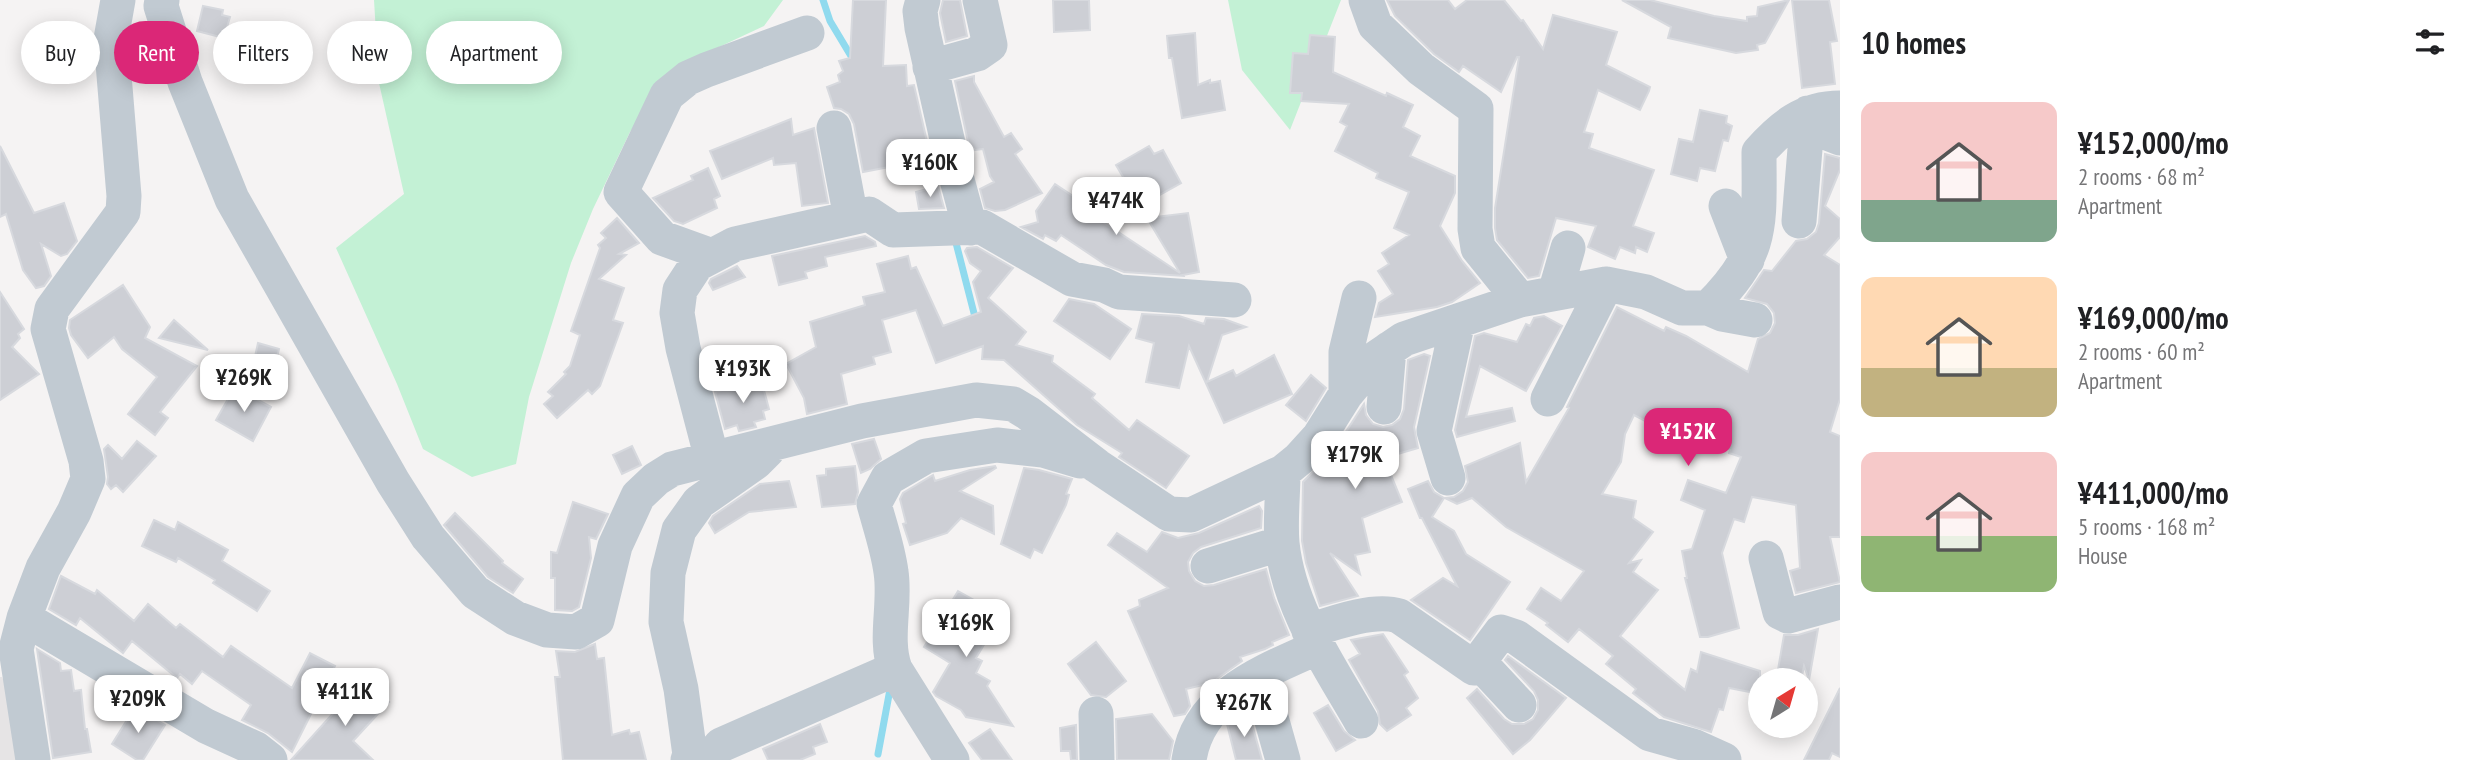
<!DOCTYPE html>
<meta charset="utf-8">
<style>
:root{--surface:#fff;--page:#f6f6f6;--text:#202124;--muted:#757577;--accent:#db2777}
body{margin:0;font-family:"PT Sans Narrow",sans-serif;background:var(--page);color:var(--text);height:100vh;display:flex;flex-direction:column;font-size:26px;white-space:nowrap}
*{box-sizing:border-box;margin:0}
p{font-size:23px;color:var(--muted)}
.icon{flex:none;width:38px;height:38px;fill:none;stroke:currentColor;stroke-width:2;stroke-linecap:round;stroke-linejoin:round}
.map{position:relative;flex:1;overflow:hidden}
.panel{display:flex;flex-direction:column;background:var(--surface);width:630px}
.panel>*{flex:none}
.banner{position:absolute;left:21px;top:21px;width:665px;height:63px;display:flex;gap:14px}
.needle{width:46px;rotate:37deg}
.fabs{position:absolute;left:1748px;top:668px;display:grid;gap:14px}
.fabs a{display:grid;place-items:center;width:70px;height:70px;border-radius:50%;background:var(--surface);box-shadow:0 4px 18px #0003;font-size:35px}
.price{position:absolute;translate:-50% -60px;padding:0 16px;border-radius:14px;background:#fff;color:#222;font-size:23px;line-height:46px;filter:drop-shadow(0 2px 4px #0008)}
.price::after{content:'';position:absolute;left:50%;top:42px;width:21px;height:16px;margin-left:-10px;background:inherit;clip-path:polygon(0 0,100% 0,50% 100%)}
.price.current{background:var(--accent);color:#fff}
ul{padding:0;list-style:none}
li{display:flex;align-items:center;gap:21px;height:175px;padding:0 21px}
li span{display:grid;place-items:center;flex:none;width:196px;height:140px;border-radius:14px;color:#555}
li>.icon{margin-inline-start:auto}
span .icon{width:84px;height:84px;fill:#fffc;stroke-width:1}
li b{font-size:30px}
h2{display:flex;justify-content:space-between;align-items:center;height:84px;padding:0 21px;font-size:30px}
.chip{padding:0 24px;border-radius:32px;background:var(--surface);box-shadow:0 4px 18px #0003;font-size:24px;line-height:63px}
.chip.current{background:var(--accent);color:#fff}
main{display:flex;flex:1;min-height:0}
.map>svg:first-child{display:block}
.education{fill:#e6e4e5}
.green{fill:#c3f1d5}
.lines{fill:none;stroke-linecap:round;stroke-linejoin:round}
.stream{stroke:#90daee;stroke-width:7}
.building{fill:#cdcfd5;stroke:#d7d9de;stroke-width:2}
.minor{stroke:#c1cad2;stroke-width:35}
</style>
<main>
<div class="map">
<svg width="1840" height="760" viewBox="0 0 1840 760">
<rect width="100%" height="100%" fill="#f5f3f3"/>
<path class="education" d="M0 677H2L16 712 23 760H0Z"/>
<path class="green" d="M374 0H783L764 26 672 69 630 132 593 209 571 263 529 397 516 464 472 477 423 449 397 384 336 248 404 194 379 83Z
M1228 0H1341L1290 130 1242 70Z"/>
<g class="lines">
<path class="stream" d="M823 0 830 21 854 61
M911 170 943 167V170
M955 239 976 321
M878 754 891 684"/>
</g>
<path class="building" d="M853 0H886L883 66 906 65 907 86 914 85 931 159 863 172 854 124 849 114 841 109 834 108 827 87 840 82 838 75 843 71 839 61 850 58Z
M943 0H960L967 36 946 42 940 13Z
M1053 0H1089L1090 30 1054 32Z
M1387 0H1448L1455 9 1467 0H1504L1521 21 1523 20 1543 49 1553 15 1617 32 1606 65 1650 87 1649 91 1640 110 1598 90 1584 132 1593 134 1589 148 1654 170 1633 226 1654 233 1647 252 1636 247 1635 253 1620 247 1615 259 1588 247 1596 226 1556 218 1539 276 1528 278 1497 240 1495 228V208L1519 57H1517L1501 92 1463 66 1459 72 1434 54 1395 16Z
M1622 0H1650L1714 16 1747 21V17L1757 16 1758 7 1789 0 1765 43 1757 45 1758 50 1736 53 1668 38 1671 27Z
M1792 0H1829L1837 41 1830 42 1835 84 1802 88Z
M203 6 223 10 222 15 230 17 224 38 197 31Z
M1195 33 1198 85 1210 80V83L1220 81 1225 110 1182 118 1172 58H1169L1167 36Z
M1310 35 1335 37 1333 72 1386 96 1387 93 1413 105 1403 127 1420 136 1410 156 1455 176V193L1440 226 1462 261 1480 283 1452 302 1437 307 1375 317 1379 303 1393 294 1378 271 1389 264 1382 253 1409 235 1394 228 1409 192 1376 178 1378 173 1335 151 1347 126 1340 122 1349 104 1301 101 1302 93H1290L1293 53 1308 54Z
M974 76V82L1004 137 1011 133 1022 149 1015 154 1042 193 1005 210 995 211 985 208 980 189 994 182 990 176 983 149 975 150 968 142 955 81Z
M1700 110 1727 116 1726 123 1732 126 1728 141 1723 140 1715 171 1700 168 1697 181 1671 174 1679 139 1693 142Z
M791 119 793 135 814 128 828 203 802 206 796 163 774 165 773 158 722 179 710 151Z
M0 146 34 213 64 203 77 241 67 254 61 256 41 244 51 276 44 286 36 288 23 270 6 214 0 217Z
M1149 146 1154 154 1163 150 1181 183 1140 206 1116 165Z
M1825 154 1840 158V170L1825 206 1840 219V237L1824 255 1840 265V399L1830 432 1840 436V537H1830L1840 582 1796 593 1790 571 1800 568 1796 505 1752 497 1744 522 1734 519 1722 553 1739 628 1708 637H1700L1685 578H1687L1682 551 1692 549 1705 510 1681 500 1688 480 1726 493 1741 457 1729 453 1730 450 1697 429 1693 436 1650 411 1645 421 1634 415 1625 434 1621 462 1602 494 1636 501 1633 518 1653 532 1629 563 1641 560 1633 572 1658 590 1620 636 1685 690 1691 669 1697 672 1701 652 1760 671V694L1729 688 1723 710 1719 709 1711 732 1664 717 1633 693 1636 689 1606 664 1613 656 1579 629 1568 642 1546 625 1548 623 1527 609 1541 588 1561 601 1584 571 1506 527 1472 498 1457 504 1445 498 1454 497 1463 491 1468 482 1465 466 1520 443 1526 482 1569 408 1567 407 1617 307 1664 331 1666 327 1686 336 1748 372 1758 339 1770 333 1775 323 1774 313 1767 304 1745 298 1764 270 1772 271 1796 241 1807 239 1816 232 1819 223Z
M708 168 720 196 714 199 717 208 683 224 674 221 653 198 693 180 691 176Z
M1055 184 1076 198 1073 202 1180 273 1147 218 1188 213 1199 272 1183 275 1185 276 1124 272 1106 265 1061 235 1056 241 1045 235 1043 239 1021 227 1038 222 1036 211Z
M938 186 944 208 919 209 916 192Z
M617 218 639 243 619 254 626 255 599 279 624 288 613 320 623 323 600 386 592 394 588 390 557 418 544 404 553 396 548 392 566 374 564 372 570 366 580 335 571 331 600 248 598 245 606 238 601 233Z
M865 236 875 242 876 246 825 257 827 266 805 272 807 278 779 285 772 256Z
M977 247 1013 268 988 298 1026 332 1016 345 1053 356 1052 362 1095 394 1092 398 1129 430 1137 420 1189 456 1166 488 1119 457 1122 453 1077 425 1004 360 982 359 983 346 936 363 916 310 882 320 891 352 873 357 875 364 841 374 847 404 807 414 804 398 786 364 816 347 810 322 865 305 863 297 885 292 877 264 908 256 911 269 916 267 943 326 981 312 973 282 981 271 970 263 965 251 967 248Z
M737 266 745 277 713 290 709 283 711 279Z
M123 285 150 327 145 338 197 366 160 412 168 418 155 435 128 414 157 377 122 349 114 337 88 358 71 335 69 328 70 320Z
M0 292 24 329 18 334 20 338 12 347 39 374 0 400Z
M1069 299 1094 304 1131 329 1110 359 1054 321Z
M1142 314 1179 316 1204 324 1206 318 1224 319 1246 327 1222 335 1207 382 1233 370 1236 376 1274 355 1292 394 1224 423 1189 346 1179 388 1146 382 1154 343 1136 338Z
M1544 316 1562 326 1526 391 1480 366 1466 417 1512 408 1515 421 1457 437 1455 430 1475 336 1484 333 1517 342 1526 324 1530 326 1534 318Z
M174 320 208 350 159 338Z
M258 343 279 349 275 367 254 361Z
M1424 354 1430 356 1414 427 1418 448 1384 458 1402 502 1362 518 1370 552 1355 555 1360 574 1330 553 1358 596 1320 606 1306 563 1302 541 1303 482 1334 450 1364 404 1366 415 1373 424 1383 427 1392 425 1400 419 1404 409 1408 360Z
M1311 375 1326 388 1306 421 1286 405Z
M761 379 769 409 763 411 765 419 754 422 756 427 739 431 737 425 725 429 715 392Z
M233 390H240L271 407 253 441 216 420Z
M874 439 881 459 870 469 861 473 852 444Z
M137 441 156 456 123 492 116 485 111 489 107 484 108 477 104 449 108 445 122 459Z
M632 446 641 465 622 474 613 455Z
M855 466 858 492 855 504 822 507 817 476 826 475V469Z
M995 466 996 468 960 491 993 506 994 534 961 518 947 533 910 545 903 524 906 523 900 499 903 493 933 475 935 481 970 470Z
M1024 468 1039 470 1072 479 1066 494 1069 495 1066 505 1042 553 1034 549 1030 558 1001 544Z
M789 481 796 507 749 512 715 533 709 523 713 516 760 484Z
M1428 481 1434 492 1444 498 1432 517 1454 531 1466 554 1510 582 1470 640 1411 600 1443 578 1457 586 1422 518H1420L1408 489Z
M573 502 608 514 596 539 589 537 591 558 579 607 572 611 555 610V578H551V552L557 553Z
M1259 506 1262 511 1261 528 1201 547 1193 553 1188 562 1189 571 1195 581 1204 586 1214 585 1266 569 1274 598 1289 635 1272 642 1273 645 1265 649 1240 657 1242 661 1211 683 1186 689 1190 706 1185 714 1174 716 1128 611 1140 606 1139 600 1168 588 1108 545 1117 533 1147 552 1162 532 1178 538 1199 533Z
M455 513 503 561 502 563 523 579 513 593 488 577 444 525Z
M154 520 175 530 178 522 228 550 222 561 270 591 257 611 213 583 215 580 178 558 176 562 142 546Z
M61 576 95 594 97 590 134 621 148 604 176 628 180 624 223 657 231 646 292 688 310 653 335 666 292 752 268 733 242 720 251 705 202 671 192 684 180 674 177 678 132 641 123 653 80 618 76 625 49 609Z
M958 591 981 604 979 606 1000 618 976 658 982 661 976 673 990 681 987 686 1013 726 966 717 961 710 936 696 933 692 950 663 924 647Z
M1818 629 1809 680 1804 666 1801 681H1776L1784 635H1798Z
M1383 634 1408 672 1404 675 1418 698 1406 708 1411 715 1387 731 1380 724 1378 711 1349 660 1360 654 1351 640Z
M1096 642 1126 681 1106 697 1091 695 1068 664Z
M595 644 597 659 604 658 612 735 629 730 630 734 639 732 646 760H563L555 677H560L556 651 575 652Z
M37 649 60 663 61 671 71 670 74 691 81 690 85 729H87L91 752 53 758Z
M1508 656 1566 698 1530 740 1513 754 1467 698 1477 689 1504 719 1512 724H1524L1533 719 1538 710V700L1534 691 1505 660Z
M364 679 389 702 353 741 373 760H291Z
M1840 688V757L1832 753 1829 760H1804Z
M1328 705 1344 731 1355 740 1336 751 1314 713Z
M135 707 165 725 143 760H137L112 744Z
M1249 713 1262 760H1236L1227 724 1234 717Z
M1152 714 1173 741 1169 760H1117L1116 719Z
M820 724 827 742 813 747 815 754 800 760H768L763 749Z
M1076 725 1077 760H1071L1070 751H1061L1060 728Z
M990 729 1012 760H982L969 743Z"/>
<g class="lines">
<path class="minor" d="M162 0 161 6 185 82 232 199 393 482 428 537 475 592 515 618 547 630 576 632 597 620 615 546 638 496 656 479 672 469 862 421 976 400 1013 404 1028 413 1097 466 1169 514 1191 515 1283 472 1299 459 1319 437 1346 394 1376 358 1404 339 1520 300 1606 284 1646 292 1682 308H1708C1765 252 1759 226 1759 152 1782 126 1804 108 1840 108
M923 0 920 11 922 28 952 161 970 228
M1366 0 1375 25 1421 69 1476 109 1475 229 1478 248 1520 300
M930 67 977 54 990 45 980 0
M1807 125 1840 138
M834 128 851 218
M1726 206 1747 260
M1799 221 1808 113
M712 256 662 238 621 192 667 95 688 78 706 70 807 33
M1555 293 1568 248
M1708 308 1722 314 1755 320
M1346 394V352L1359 298
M1548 399 1606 284
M1384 407 1389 349
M712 459 683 348 677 313 680 290 697 264 735 244 869 214 893 230 982 227 1072 279 1104 285 1119 292 1234 300
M1283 472C1283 496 1280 520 1282 543 1289 609 1329 665 1361 721
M1448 478 1434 431 1458 321
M1766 558 1780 612 1788 616 1840 602
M1208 566 1282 543
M24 618 206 726 256 749 270 760
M1309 631C1333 623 1374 608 1399 616L1474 668 1501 632 1516 637 1650 734 1693 746 1724 760
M1479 662 1519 705
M1259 675 1283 760
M1096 714 1097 760
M33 760 16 649 24 618 43 568 74 512 88 479 86 461 48 329 52 309 123 212 124 196 111 39 118 0
M688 760 690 755 681 689 666 622 668 573 679 530 699 502 756 462 767 451
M709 760 721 745 895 669
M952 760 895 669C884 639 896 604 891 572 888 549 880 526 874 504L888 478 926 456 997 445 1043 450 1080 461
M1189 760C1198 695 1265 671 1318 647"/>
</g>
</svg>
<div class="fabs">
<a><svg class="needle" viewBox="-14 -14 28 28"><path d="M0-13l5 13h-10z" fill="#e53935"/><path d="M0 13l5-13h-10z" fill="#757577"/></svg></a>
</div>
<b class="price" style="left:930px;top:199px">¥160K</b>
<b class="price" style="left:1116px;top:237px">¥474K</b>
<b class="price" style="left:743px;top:405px">¥193K</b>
<b class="price" style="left:244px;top:414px">¥269K</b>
<b class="price current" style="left:1688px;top:468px">¥152K</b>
<b class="price" style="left:1355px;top:491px">¥179K</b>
<b class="price" style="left:966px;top:659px">¥169K</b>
<b class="price" style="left:345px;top:728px">¥411K</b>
<b class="price" style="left:138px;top:735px">¥209K</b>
<b class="price" style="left:1244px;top:739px">¥267K</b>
<div class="banner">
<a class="chip">Buy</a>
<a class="chip current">Rent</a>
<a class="chip">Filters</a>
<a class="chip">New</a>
<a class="chip">Apartment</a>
</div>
</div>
<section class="panel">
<h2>10 homes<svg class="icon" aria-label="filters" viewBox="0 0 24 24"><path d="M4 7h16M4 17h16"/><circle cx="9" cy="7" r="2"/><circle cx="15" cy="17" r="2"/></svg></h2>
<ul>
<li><span style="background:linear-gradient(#f6c9c9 70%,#7fa58c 0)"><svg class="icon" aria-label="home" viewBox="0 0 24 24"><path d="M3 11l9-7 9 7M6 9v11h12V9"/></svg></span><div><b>¥152,000/mo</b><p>2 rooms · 68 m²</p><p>Apartment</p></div></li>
<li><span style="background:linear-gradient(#ffd9b3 65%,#c2b280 0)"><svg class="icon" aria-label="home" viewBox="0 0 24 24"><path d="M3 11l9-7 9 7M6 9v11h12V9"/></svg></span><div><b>¥169,000/mo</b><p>2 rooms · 60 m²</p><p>Apartment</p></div></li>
<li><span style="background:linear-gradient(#f6c9c9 60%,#8fb573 0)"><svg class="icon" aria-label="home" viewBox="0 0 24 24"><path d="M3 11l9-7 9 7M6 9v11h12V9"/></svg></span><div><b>¥411,000/mo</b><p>5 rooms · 168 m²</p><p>House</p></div></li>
</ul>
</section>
</main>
